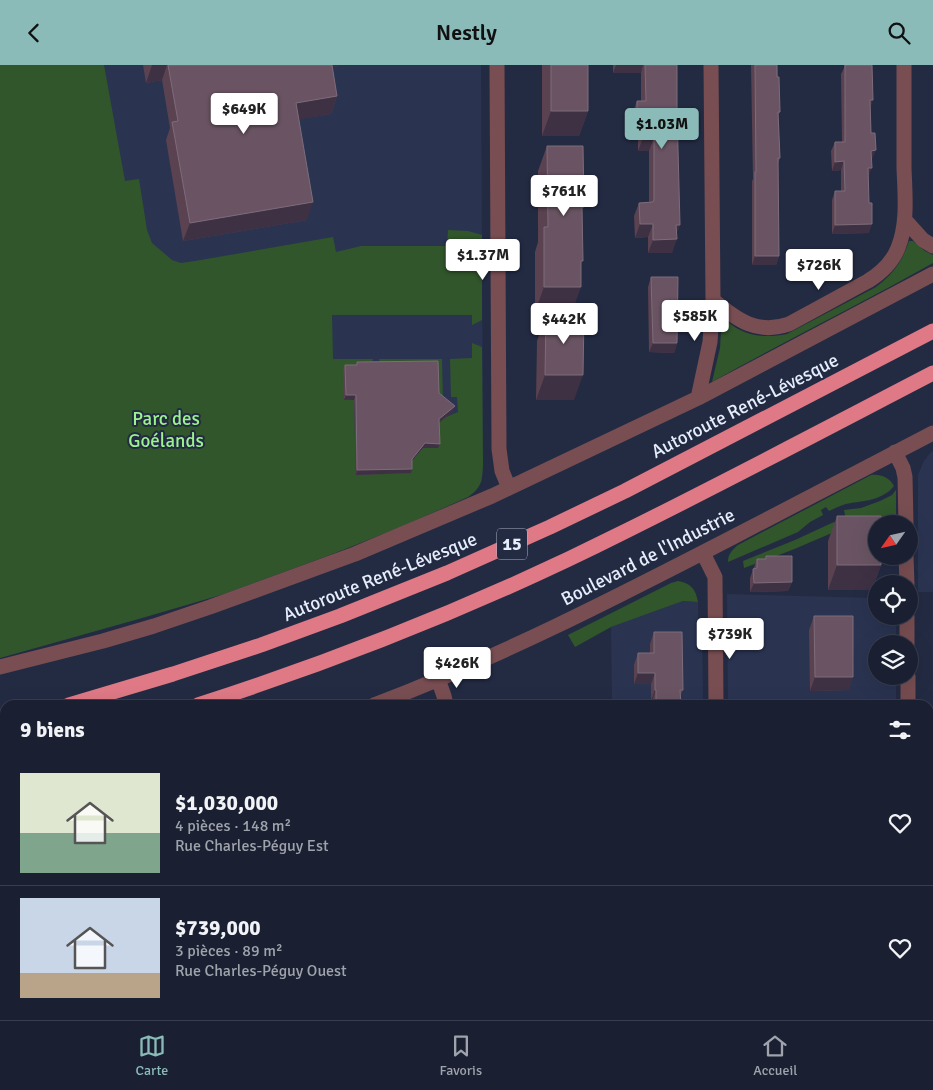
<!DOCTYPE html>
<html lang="fr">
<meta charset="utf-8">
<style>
:root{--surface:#1a2032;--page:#272d3e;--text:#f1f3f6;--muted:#9fa3ac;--line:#383e4d;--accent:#8bbbb9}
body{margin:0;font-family:Signika,sans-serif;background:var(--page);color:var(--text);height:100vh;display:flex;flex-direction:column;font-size:19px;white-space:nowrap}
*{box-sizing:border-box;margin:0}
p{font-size:16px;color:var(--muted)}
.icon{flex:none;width:28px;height:28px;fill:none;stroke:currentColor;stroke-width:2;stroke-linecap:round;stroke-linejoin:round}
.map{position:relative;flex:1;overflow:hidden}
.sheet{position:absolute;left:0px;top:635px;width:934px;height:320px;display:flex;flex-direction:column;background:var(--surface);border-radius:15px 15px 0 0;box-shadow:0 5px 20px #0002,0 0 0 1px var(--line)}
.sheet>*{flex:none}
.needle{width:32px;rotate:236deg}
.buttons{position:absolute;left:868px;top:450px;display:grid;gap:10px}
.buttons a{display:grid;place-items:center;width:50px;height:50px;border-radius:50%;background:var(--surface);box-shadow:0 5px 20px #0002,0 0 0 1px var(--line);font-size:25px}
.price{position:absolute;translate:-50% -42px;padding:0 11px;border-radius:5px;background:#fff;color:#222;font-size:16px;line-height:32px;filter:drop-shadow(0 1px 2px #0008)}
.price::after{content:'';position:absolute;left:50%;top:30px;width:15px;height:11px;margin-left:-8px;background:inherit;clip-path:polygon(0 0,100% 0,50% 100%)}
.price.current{background:var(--accent);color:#111}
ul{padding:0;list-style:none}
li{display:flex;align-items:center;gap:15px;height:125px;padding:0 20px}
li+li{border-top:1px solid var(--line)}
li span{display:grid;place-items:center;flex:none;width:140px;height:100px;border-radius:0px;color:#555}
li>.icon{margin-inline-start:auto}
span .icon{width:60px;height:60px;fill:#fffc;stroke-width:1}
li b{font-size:21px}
h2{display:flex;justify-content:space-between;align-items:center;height:60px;padding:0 20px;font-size:21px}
header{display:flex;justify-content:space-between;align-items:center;height:65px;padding:0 20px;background:var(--accent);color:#111;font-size:22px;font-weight:600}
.menu{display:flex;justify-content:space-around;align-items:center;height:70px;border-top:1px solid var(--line);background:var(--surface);font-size:14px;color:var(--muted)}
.menu a{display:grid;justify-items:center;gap:2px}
.menu .current{color:var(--accent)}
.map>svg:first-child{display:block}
.built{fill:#2a3451}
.green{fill:#31562b}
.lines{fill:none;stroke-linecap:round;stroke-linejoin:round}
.minor{stroke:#784e52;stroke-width:15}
.highway{stroke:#df7986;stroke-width:15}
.wall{fill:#5a4251}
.shaded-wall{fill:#3e3144}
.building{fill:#6a5463;stroke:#7d6c7b}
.labels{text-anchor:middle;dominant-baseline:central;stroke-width:4;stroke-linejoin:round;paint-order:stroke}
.shield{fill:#232b43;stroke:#acb3c4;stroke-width:1}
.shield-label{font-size:18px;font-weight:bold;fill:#e6edfc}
.street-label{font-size:19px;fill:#e6edfc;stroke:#232b43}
.park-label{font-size:19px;fill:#9df28e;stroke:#232b43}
</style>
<header><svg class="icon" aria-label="back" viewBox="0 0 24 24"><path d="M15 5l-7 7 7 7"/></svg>Nestly<svg class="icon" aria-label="search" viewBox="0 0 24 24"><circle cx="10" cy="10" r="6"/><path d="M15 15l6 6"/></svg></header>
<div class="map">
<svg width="933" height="955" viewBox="0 0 933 955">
<rect width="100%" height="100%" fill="#232b43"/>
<path class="built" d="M0 0H481L483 400 482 416 476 426 468 432 403 461 330 490 224 529 142 553 0 593Z
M933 386V527H918V410L924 396 930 388Z
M727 529 876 533V551H896V579H876V611H896V640H728Z
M683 536 698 537V555L702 558V561L703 638H612L611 562Z"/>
<path class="green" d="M0 0H104L125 116 139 114 147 165 152 178 172 195 181 198 195 196 333 172 336 187 361 181H447L448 165 468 166 482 170V255L472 260V250H332L333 294H373L371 301 345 335H354L356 410 410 392 438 352H446L458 347 457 332H451L450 294 472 293V278L482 282 483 400C482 416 482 422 468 432L403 461 330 490 224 529 142 553 0 593Z
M909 176H913L925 186 933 190V198C860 239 785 276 712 317L720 283 722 251C740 271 762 274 787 269L876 222C893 209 902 197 909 176Z
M379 294H442L443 339 381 301Z
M871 410C881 409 889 412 894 421 884 434 866 436 851 438 843 439 836 443 829 446L826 442 821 445 823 450 810 457 798 467 728 497C728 489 732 485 738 480Z
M896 425V455L860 456 792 485 744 503 743 496 795 475 834 457 836 459 846 456 844 445 861 443 880 436 892 430Z
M678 516C691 518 696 525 698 537L683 536 611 562 575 582 568 570 671 518Z
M425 950H567V955H425Z"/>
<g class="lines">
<path class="minor" d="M497 0 499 384 502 406 509 423
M905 155 923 175 933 181
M713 235C737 255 757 270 789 259L868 216C881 208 892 198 898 183 908 158 905 130 904 103 904 69 904 34 904 0
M698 333 710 277 713 235 711 0
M895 387 903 403 905 412 906 459
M703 488 715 512 716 640
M906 491 907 519
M907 551V579
M0 602 103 576 154 561 210 542 355 489 492 431 698 333 933 209
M908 611V640
M438 614 444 631 446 640
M374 640C498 593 617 532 735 471 801 436 867 402 933 368
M0 770 5 769
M718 950V955
M910 950V955"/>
<path class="highway" d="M69 640 173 609 261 580 340 551 447 508 550 462 625 426 933 266
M198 640C344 593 489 535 626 466 729 415 831 361 933 308
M0 660 5 658
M0 698 5 697"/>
</g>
<path class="wall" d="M143 0H339V1L332 2 337 31 331 49 299 54 307 155 183 176 166 75 170 63 162 15 146 18Z
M542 0H588V46L579 71H542Z
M613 0H677L676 169 672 188H648V172L635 173 634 151 639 138 649 137V86H638V64H632V49L637 36H641V8H613Z
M751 0H777L780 47 778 50 780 93 778 98 779 191 776 200H752V116L753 114Z
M844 0H872L870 43 872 94H871L868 112 869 168 832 169V135L835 126H841V105L832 106 831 86 835 77H842L841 9 844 3Z
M547 81 582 145 581 200 572 247H535V187L538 177V106Z
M651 212 677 278 674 288 649 287 648 222Z
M546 251 574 335H536L537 276Z
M357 297 439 328 453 346 439 358 440 379 438 383H423L412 396 411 408 356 410 354 334 344 335 343 304 345 300H356Z
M837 451 876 459 881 500 872 525H828V476Z
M766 491 792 517 788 526 750 527V513L757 494H764Z
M814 551 849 625 810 626 809 565Z
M654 567 683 625 680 631 681 640H652V636H651V619H634V600L638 588H650V579Z
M5 827V945L1 955H0V843Z
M316 950H416L414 955H316Z
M756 950H796V955H756Z
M840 950H879L878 955H841Z"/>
<path class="shaded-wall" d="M152 0H167L162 15 146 18Z
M324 0H339V1L323 4Z
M616 0H643L641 8H613Z
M337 31 331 49 290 56 296 38Z
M870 35H873L870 44Z
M551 46H588L579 71H542Z
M637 51H643L638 64H632Z
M643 73H654L649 86H638Z
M876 85 872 94 868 95 871 86Z
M844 96 841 105 832 106 835 97Z
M868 103H872L868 112Z
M313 137 307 155 183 176 190 158Z
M640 159H653L648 172 635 173Z
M872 159 869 168 832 169 835 160Z
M676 160H680L675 173Z
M677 174 672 188H648L653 175Z
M755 191H779L776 200H752Z
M544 222H581L572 247H535Z
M653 278H677L674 288 649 287Z
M545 310H583L574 335H536Z
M346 330H356L354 334 344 335Z
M455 341 453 346 438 359 439 354Z
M425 378 440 379 438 383H423L410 398 412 394Z
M412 404 411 408 356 410 357 405Z
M837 500H881L872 525H828Z
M792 517 788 526 750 527 754 518Z
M638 608H655L651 619H634Z
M815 612H853L849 625 810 626Z
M655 625H656L652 636H651Z
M323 950H416L414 955H322Z
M843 950H853L851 955H842Z"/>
<path class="building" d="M168 0H332L337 31 296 38 313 137 190 158 172 57 178 56Z
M551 0H588V46H551Z
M645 0H677V46L680 160H676L677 174 653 175V159H640L639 138 653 137 654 135V73H643V51H637V36H646Z
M755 0H777V12H779L780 47H778L780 93H778L779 191H755V107H756Z
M845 0H872L873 35H870L871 68H875L876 85 871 86 872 103H868L869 138H872V159L835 160V126H845L844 96 835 97V77H845Z
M547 81H583L584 142H582L583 196H581V222H544V162H548Z
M651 212H678L677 278H653Z
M546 251H584L583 310H545Z
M438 296 439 328 455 341 439 354 440 379 425 378 412 394V404L357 405 356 330H346L345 300H357V297Z
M837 451H881V459H876V491H881V500H837Z
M766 491H792V517L754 518 753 504 757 503V494H766Z
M814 551H853V612H815Z
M654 567H682L683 625H680L681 640H656V625H655V608H638V588H654Z
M492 636H525V640H492Z
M5 846V941L0 940V875H1Z
M760 950H796V955H760Z
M855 950H877V955H856Z"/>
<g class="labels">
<rect class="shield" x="497" y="463.5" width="30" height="31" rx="4"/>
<g class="shield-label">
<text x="512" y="479">15</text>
</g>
<g class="street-label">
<text transform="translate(745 341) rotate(-27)">Autoroute René-Lévesque</text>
<text transform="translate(648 492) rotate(-27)">Boulevard de l'Industrie</text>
<text transform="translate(380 512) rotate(-22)">Autoroute René-Lévesque</text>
</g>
<g class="park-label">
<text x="166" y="354">Parc des<tspan x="166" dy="22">Goélands</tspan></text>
</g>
</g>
</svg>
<div class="buttons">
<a><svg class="needle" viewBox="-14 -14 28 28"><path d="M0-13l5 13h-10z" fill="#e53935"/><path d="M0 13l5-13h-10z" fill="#9fa3ac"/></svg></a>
<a><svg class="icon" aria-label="locate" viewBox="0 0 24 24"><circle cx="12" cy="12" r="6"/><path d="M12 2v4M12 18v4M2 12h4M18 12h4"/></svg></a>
<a><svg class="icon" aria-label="layers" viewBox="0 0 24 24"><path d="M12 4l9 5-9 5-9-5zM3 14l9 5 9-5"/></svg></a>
</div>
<b class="price" style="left:244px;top:70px">$649K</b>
<b class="price current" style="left:662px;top:85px">$1.03M</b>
<b class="price" style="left:564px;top:152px">$761K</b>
<b class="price" style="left:483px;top:216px">$1.37M</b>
<b class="price" style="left:819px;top:226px">$726K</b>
<b class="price" style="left:695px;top:277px">$585K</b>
<b class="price" style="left:564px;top:280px">$442K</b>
<b class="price" style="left:730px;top:595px">$739K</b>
<b class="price" style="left:457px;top:624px">$426K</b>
<section class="sheet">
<h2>9 biens<svg class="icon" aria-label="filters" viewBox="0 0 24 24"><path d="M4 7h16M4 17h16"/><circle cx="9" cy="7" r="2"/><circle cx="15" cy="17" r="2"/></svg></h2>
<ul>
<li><span style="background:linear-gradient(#dfe7d0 60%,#7fa58c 0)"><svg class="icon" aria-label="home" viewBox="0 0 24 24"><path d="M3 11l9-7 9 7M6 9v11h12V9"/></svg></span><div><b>$1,030,000</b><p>4 pièces · 148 m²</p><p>Rue Charles-Péguy Est</p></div><svg class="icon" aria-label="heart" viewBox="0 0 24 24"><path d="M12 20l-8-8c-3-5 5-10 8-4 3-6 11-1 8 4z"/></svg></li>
<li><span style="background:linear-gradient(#c9d6e8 75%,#b9a48a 0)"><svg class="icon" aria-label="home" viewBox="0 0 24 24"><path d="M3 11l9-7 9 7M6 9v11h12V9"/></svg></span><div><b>$739,000</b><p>3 pièces · 89 m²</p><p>Rue Charles-Péguy Ouest</p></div><svg class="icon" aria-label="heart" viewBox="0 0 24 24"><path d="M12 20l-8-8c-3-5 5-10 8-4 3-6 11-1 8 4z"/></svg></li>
</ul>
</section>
</div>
<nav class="menu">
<a class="current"><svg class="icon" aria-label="map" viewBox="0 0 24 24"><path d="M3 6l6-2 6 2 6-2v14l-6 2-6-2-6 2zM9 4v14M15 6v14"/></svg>Carte</a>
<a><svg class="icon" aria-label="saved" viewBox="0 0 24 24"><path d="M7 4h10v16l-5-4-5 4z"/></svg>Favoris</a>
<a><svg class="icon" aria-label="home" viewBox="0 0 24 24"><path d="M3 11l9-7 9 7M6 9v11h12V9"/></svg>Accueil</a>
</nav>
